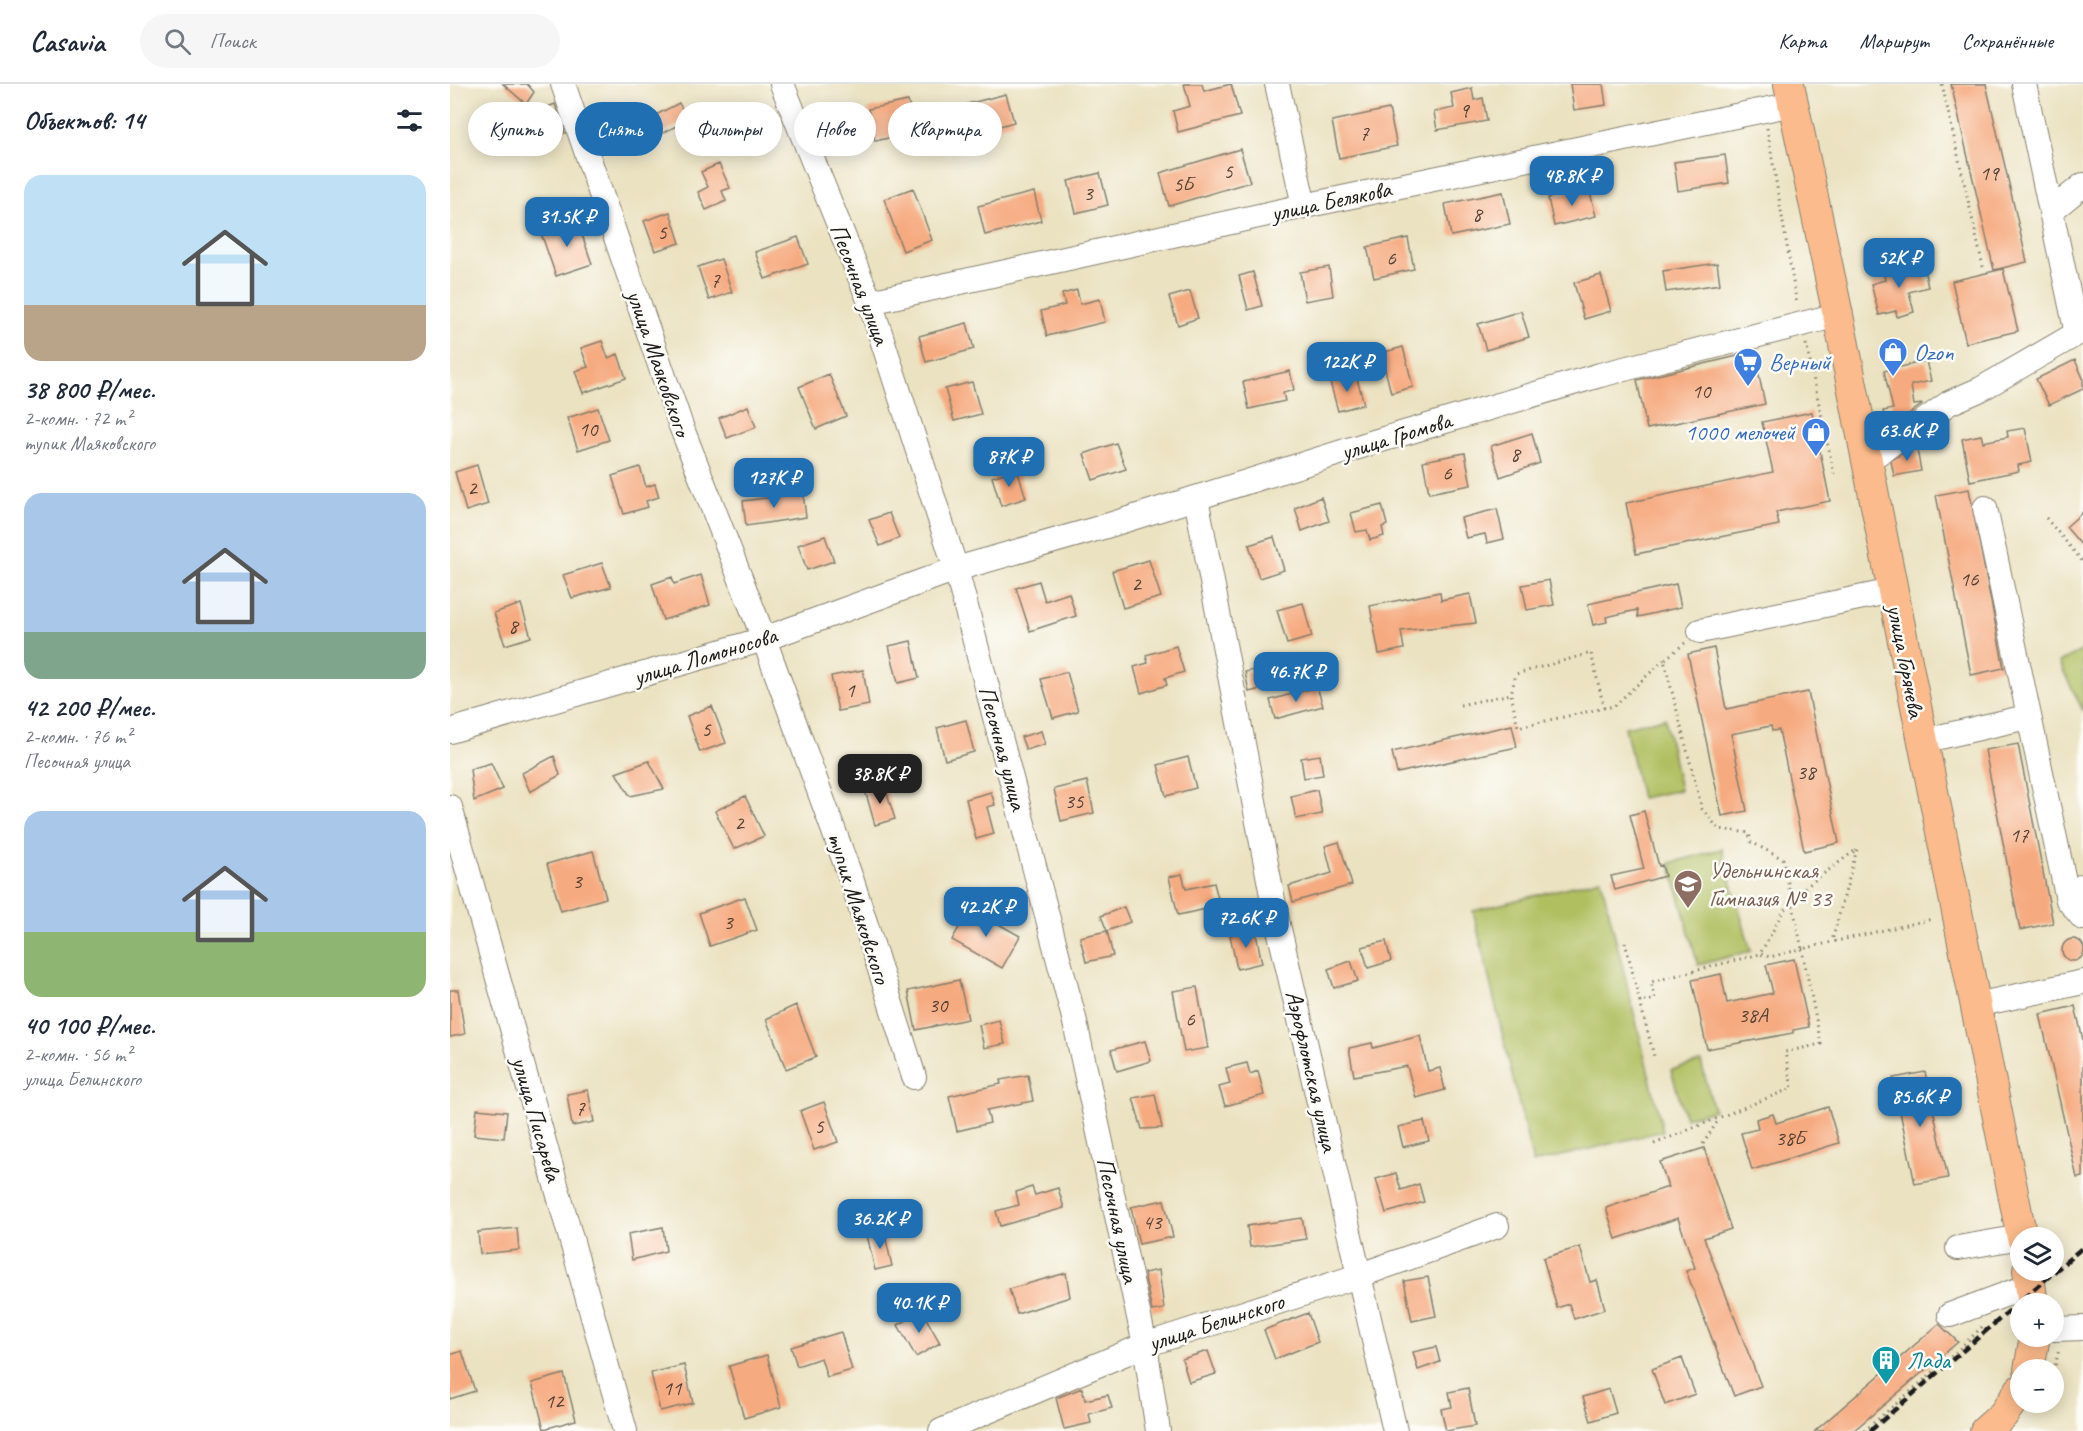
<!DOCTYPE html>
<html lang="ru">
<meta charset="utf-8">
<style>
:root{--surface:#fff;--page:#f6f6f7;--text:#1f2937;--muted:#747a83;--line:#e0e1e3;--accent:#1f6fb2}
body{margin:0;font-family:Caveat,sans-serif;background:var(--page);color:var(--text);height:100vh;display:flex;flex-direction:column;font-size:22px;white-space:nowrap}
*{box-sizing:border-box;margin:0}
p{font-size:20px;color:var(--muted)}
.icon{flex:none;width:33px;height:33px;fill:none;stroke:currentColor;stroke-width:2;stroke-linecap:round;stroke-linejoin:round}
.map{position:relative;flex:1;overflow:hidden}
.side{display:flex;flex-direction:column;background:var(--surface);width:450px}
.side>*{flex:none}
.hud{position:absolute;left:18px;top:18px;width:570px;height:54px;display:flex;gap:12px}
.fabs{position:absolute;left:1560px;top:1143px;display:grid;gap:12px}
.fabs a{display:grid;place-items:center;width:54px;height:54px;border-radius:50%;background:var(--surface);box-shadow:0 3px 15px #0003;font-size:30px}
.price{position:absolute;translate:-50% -51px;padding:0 14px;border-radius:12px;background:var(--accent);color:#fff;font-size:20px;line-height:39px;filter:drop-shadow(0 2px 3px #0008)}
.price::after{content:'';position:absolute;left:50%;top:36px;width:18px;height:14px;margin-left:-9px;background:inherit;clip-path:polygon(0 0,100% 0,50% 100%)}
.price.on{background:#222;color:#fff}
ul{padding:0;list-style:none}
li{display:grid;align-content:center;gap:12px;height:318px;padding:0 24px}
li span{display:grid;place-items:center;height:186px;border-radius:18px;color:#555}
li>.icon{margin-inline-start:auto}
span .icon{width:108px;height:108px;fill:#fffc;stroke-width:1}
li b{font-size:26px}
h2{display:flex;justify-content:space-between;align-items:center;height:72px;padding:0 24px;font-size:26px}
.chip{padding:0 21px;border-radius:27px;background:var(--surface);box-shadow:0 3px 15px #0003;font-size:21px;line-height:54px}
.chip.on{background:var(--accent);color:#fff}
header{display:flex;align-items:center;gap:36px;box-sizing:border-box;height:84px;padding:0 30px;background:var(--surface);border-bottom:2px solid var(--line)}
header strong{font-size:28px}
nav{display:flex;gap:33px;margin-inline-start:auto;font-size:21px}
.search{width:420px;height:54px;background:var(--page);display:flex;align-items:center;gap:15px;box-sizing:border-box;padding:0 21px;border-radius:33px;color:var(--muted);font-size:22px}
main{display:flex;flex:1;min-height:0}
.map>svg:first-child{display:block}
.green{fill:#b0bf61;stroke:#666e3e;stroke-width:1.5}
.building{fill:#f6aa80}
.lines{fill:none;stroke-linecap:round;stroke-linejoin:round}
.minor-casing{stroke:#847f6e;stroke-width:26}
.major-casing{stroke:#847f6e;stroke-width:32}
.path{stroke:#847f6e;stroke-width:3;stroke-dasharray:1.5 4.5;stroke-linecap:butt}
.minor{stroke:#fff;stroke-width:24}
.major{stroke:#fbbb8c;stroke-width:30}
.rail{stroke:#1c1c1c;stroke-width:4.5;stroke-dasharray:9 4.5;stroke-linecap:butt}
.labels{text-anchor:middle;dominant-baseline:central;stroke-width:5;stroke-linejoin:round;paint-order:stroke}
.number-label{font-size:21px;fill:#524035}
.street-label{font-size:24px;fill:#1c1c1c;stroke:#fdfcf7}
.shop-label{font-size:24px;fill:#366cbe;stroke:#fdfcf7;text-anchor:start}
.education-label{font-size:24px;fill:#785e54;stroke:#fdfcf7;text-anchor:start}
.culture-label{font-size:24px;fill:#0d838f;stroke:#fdfcf7;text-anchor:start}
</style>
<header>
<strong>Casavia</strong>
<div class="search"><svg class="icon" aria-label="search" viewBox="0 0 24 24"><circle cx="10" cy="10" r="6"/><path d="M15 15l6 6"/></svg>Поиск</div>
<nav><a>Карта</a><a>Маршрут</a><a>Сохранённые</a></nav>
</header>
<main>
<section class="side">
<h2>Объектов: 14<svg class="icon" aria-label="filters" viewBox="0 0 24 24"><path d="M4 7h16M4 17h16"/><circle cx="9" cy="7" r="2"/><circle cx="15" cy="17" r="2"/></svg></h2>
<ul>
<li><span style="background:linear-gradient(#bfe0f5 70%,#b9a48a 0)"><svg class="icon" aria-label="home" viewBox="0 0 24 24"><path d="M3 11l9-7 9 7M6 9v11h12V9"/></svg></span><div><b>38 800 ₽/мес.</b><p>2-комн. · 72 m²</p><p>тупик Маяковского</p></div></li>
<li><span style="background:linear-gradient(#a9c7e8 75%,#7fa58c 0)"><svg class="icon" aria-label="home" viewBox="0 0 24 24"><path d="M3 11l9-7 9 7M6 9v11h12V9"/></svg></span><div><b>42 200 ₽/мес.</b><p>2-комн. · 76 m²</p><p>Песочная улица</p></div></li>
<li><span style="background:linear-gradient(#a9c7e8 65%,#8fb573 0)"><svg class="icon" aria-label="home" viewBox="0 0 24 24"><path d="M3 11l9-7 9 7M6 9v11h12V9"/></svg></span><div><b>40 100 ₽/мес.</b><p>2-комн. · 56 m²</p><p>улица Белинского</p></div></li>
</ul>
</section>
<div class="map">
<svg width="1633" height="1347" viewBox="0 0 1633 1347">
<rect width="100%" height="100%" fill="#fdfcf7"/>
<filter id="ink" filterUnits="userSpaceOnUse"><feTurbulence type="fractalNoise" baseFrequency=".0167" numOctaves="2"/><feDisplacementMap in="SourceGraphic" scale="12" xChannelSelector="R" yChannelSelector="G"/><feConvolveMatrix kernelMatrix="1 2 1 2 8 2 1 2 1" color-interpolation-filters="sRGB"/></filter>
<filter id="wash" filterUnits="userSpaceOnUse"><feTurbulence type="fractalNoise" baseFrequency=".008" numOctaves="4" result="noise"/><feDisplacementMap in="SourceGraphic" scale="24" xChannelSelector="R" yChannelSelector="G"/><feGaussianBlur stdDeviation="1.35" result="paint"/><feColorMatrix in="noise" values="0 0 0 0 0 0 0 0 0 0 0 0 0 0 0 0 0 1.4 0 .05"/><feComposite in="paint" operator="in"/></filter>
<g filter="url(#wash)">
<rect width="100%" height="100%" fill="#ebe2c1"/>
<path class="green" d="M1633 566V627L1609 578Z
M1215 634 1230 706 1191 714 1175 643Z
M1272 765 1301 867 1248 881 1220 779Z
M1151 795 1213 1047 1083 1079 1023 827Z
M1251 978 1264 1026 1235 1034 1221 986Z"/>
<g id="blocks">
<path class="building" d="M53 0H77L84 8 76 20Z
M734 0H752L754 7 781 0 790 32 728 48 723 27 740 22Z
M1120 0H1153L1156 21 1124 26Z
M1501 0H1536L1577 178 1544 186Z
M1022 4 1024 16 1033 14 1037 37 987 46 984 28 1004 24 1001 9Z
M556 10 564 38 525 49 517 20Z
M458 17 465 48 425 57 418 25Z
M229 19 238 36 207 52 198 35Z
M105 20 115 49 99 55 88 27Z
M939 25 947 62 889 74 882 37Z
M790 65 800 98 719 122 710 89Z
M1275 71 1279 99 1228 107 1224 78Z
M269 80 280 104 272 107 276 117 256 126 248 108 258 103 251 88Z
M650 89 658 121 626 129 618 97Z
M463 104 482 156 453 167 434 115Z
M1139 104 1146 132 1104 142 1098 114Z
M584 108 591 137 535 151 528 122Z
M1053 108 1060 140 1001 152 995 120Z
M220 128 230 159 205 167 194 137Z
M127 136 142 180 106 192 91 149Z
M348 153 358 180 315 195 305 168Z
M958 154 964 185 924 194 917 163Z
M271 175 282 208 259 216 248 183Z
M1467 178 1468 186 1474 185 1478 203 1459 208 1464 228 1447 233 1446 227 1429 231 1421 200 1435 196 1433 186Z
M1267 179 1270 200 1216 208 1213 187Z
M879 183 883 212 855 217 850 188Z
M1553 185 1568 247 1516 259 1502 197Z
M803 188 812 222 798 226 789 192Z
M1151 191 1161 227 1134 235 1124 199Z
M627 206 630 220 650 215 655 238 597 252 591 227 615 221 612 210Z
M740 207 748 234 728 241 719 213Z
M1071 227 1079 253 1036 266 1028 240Z
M517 239 524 265 476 278 469 252Z
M152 257 158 274 168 270 176 294 133 309 125 287 138 283 131 264Z
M953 263 963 303 941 309 931 269Z
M1304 268 1315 320 1197 345 1187 296Z
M1625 276 1633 294V305L1599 321 1586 295Z
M1476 277 1481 297 1461 301 1464 321 1473 320 1437 345 1433 327 1443 325 1434 287Z
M840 287 844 306 833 309 835 317 799 325 793 298Z
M379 290 396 332 366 345 349 303Z
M906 291 914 320 888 327 880 298Z
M522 298 531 330 504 337 495 305Z
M298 322 306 343 277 354 269 334Z
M148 324 159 356 128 366 117 334Z
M1362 328 1380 417 1326 428 1329 441 1186 470 1176 419 1323 388 1312 338Z
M1575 344 1582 378 1568 381 1569 387 1520 397 1512 355 1531 351 1533 358 1558 353 1557 347Z
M1082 349 1090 379 1050 393 1041 362Z
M666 359 676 385 643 396 634 370Z
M1466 360 1471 387 1444 392 1441 377Z
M1015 369 1021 401 979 409 973 377Z
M27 381 38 420 16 427 5 388Z
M190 383 196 403 205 400 209 413 196 417 198 423 174 430 162 392Z
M567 385 576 414 551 422 542 393Z
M1519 405 1554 584 1521 591 1486 411Z
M353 409 356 433 296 442 293 417Z
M871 413 879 437 852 447 845 424Z
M932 421 937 441 932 443 934 452 920 456 917 446 906 448 901 429Z
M1047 425 1054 455 1037 459 1035 450 1016 454 1011 434Z
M1633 428V463L1616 443Z
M439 429 449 454 430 462 419 436Z
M375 452 384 477 357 486 348 461Z
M824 453 834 486 809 494 799 461Z
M699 476 711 513 673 524 662 487Z
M152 479 161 503 122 514 113 491Z
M251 491 260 521 213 536 202 500 222 493 224 500Z
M1099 496 1104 521 1077 526 1072 501Z
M589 497 595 517 619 509 626 532 580 547 566 504Z
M1226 500 1231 523 1188 533 1187 526 1156 533 1157 538 1143 541 1138 520Z
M990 508 991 516 1020 510 1026 539 951 547 954 565 929 570 920 522Z
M853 519 862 553 837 560 827 526Z
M71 520 81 553 55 561 44 529Z
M461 557 469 594 448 599 439 562Z
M726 562 734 588 715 594 717 601 691 609 684 583 698 579 696 571Z
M1264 564 1276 625 1358 608 1389 759 1354 767 1329 646 1322 647 1321 642 1281 650 1297 727 1272 732 1238 570Z
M818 583 822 602 799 608 795 588Z
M413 586 419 621 388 627 381 592Z
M617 588 628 627 603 634 591 595Z
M867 603 873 622 825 635 820 616Z
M262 622 276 659 250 668 237 632Z
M516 636 524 668 495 676 487 644Z
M1062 641 1067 663 947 689 942 668Z
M591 647 595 660 576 666 571 653Z
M1568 660 1603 839 1570 846 1535 666Z
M870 671 873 691 854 694 851 674Z
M104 672 110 691 80 708 72 689Z
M738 673 746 704 716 712 708 681Z
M199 677 214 705 180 712 166 689Z
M41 679 53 705 24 717 20 685Z
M637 697 644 729 611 737 604 705Z
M434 700 445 735 425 741 415 706Z
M867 706 872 730 846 735 841 712Z
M541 708 545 721 537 723 544 750 526 755 516 715Z
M295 712 314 752 284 765 265 727Z
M1194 727 1209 782 1212 781 1215 792 1165 806 1161 792 1194 785 1180 731Z
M889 758 902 801 843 818 839 802 882 789 875 762Z
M143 767 156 814 111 827 97 780Z
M732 790 736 805 764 799 770 822 728 831 719 793Z
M295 813 307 846 260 862 249 829Z
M674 823 680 838 657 847 651 832Z
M520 824 570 852 552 884 502 856Z
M805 845 812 879 787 885 780 851Z
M657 847 663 872 636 878 630 853Z
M1612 866a11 11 0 1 1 22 0a11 11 0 1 1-22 0Z
M936 857 941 877 918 884 912 863Z
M1344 875 1359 943 1343 946V949L1257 965 1242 896 1271 890 1277 919 1323 909 1316 881Z
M901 877 908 897 884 904 878 885Z
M509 896 518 935 466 946 458 907Z
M747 903 758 964 734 968 723 907Z
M0 906H8L15 950 0 953Z
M346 921 366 973 336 985 316 935Z
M1625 922 1633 956V1093L1627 1094 1590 930Z
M549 936 555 960 534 964 529 941Z
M970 952 978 987 990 984 995 1006 966 1014 957 982 904 992 899 964 922 959 923 964Z
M695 957 701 977 667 987 661 966Z
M797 979 800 990 808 987 814 1011 775 1022 769 1003 780 1000 776 984Z
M1475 988 1498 1094 1465 1100 1443 994Z
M578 991 583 1017 537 1026 540 1039 507 1047 499 1012 551 1000 550 996Z
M138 1006 144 1038 122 1042 117 1010Z
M705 1010 712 1044 692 1045 683 1014Z
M374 1018 388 1058 364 1066 350 1027Z
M1378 1023 1389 1059 1302 1086 1291 1049 1308 1045 1306 1035 1323 1030 1326 1039Z
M27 1025 57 1028 54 1054 24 1051Z
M974 1037 979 1057 953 1063 948 1043Z
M1254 1064 1281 1145 1254 1154 1311 1302 1284 1312 1236 1187 1245 1184 1228 1134 1166 1155 1156 1124 1218 1103 1210 1078Z
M946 1089 951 1106 969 1100 974 1118 936 1129 926 1095Z
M582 1103 585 1111 608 1104 614 1124 550 1142 546 1127 569 1121 566 1108Z
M714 1116 723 1153 689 1160 681 1123Z
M852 1134 856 1155 800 1163 797 1142Z
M213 1143 216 1167 182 1176 178 1150Z
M67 1144 69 1166 30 1170 28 1148Z
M434 1147 442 1182 425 1186 417 1151Z
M1130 1163 1140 1198 1147 1196 1155 1225 1124 1235 1119 1220 1107 1224 1093 1174Z
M709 1186 714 1225 702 1227 694 1189Z
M616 1189 620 1213 567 1230 559 1205Z
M978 1193 986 1232 962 1237 954 1197Z
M472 1227 490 1259 466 1273 448 1241Z
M858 1229 868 1258 825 1275 814 1246Z
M1489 1240 1508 1258 1403 1347H1365Z
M391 1248 402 1286 377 1293 371 1274 347 1282 341 1263Z
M986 1263 990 1278 968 1286 963 1268Z
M12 1267 25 1307 0 1315V1271Z
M758 1267 766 1290 739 1298 732 1275Z
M317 1271 331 1323 294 1334 279 1282Z
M1232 1274 1245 1310 1215 1321 1202 1285Z
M234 1281 243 1319 210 1327 201 1289Z
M114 1290 126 1336 94 1345 82 1299Z
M632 1304 635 1316 658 1311 662 1324 639 1330 641 1339 614 1345 606 1314Z
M1018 1304 1025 1342 996 1347 991 1325 1002 1323 999 1308Z
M1159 1305 1166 1329 1141 1337 1133 1313Z"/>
</g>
</g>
<g filter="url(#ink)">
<use href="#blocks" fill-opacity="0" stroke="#847f6e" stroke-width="1.5"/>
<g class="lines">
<g class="minor-casing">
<path id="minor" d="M113 0 231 342 314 555 402 797 464 993
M332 0 420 218 506 485 624 934 695 1261 708 1347
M827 0 854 122
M1574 0 1627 250
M1602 126 1633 101
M420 218 854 122 1343 20
M1416 378 1499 319 1531 305 1633 246
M746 414 826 832 945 1347
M1535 424 1618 816 1633 802
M1250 547 1442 507
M0 647 314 555 506 485 653 443 924 358 1150 291 1388 231
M1472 657 1577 633
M0 723 175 1347
M1618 816 1633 834
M1526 921 1633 898
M1508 1164 1571 1153
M1500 1231 1581 1201
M1604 1245 1633 1244
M491 1347 695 1261 908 1192 1047 1142"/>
</g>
<g class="major-casing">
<path id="major" d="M1339 0 1388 231 1572 1154
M1578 1186 1583 1220
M1579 1286 1585 1252
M1535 1347 1553 1331 1570 1306"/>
</g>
<path class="path" d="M1492 0 1534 187
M1317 44 1347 221
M1356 260 1384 390
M1596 434 1633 478
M1235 559 1214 576 1252 725 1269 745 1299 749 1301 758 1333 775 1352 865 1482 835
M1010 621 1061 610
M1154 624 1141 569 1066 590 1061 610 1068 643 1154 624 1164 622 1214 576
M1175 858 1190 918 1205 915 1201 898 1310 870 1341 814 1407 765 1382 857
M1190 918 1205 976
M1204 1060 1342 1004 1335 968 1371 960 1352 865 1320 873 1310 870
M1253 1060 1269 1035
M1604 1287 1609 1265
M1414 1347 1501 1273 1534 1241"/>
<use href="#minor" class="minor"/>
<use href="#major" class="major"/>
<path class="rail" d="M1420 1347 1633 1163"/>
</g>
</g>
<defs>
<g id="shop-pin" transform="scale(1.5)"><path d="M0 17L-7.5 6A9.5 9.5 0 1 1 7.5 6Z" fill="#3f7fe0" stroke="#fdfcf7"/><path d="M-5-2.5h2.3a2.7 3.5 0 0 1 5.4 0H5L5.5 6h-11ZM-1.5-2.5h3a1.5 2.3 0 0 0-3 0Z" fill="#fff"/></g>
<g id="supermarket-pin" transform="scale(1.5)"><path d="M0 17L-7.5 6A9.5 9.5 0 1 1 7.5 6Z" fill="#3f7fe0" stroke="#fdfcf7"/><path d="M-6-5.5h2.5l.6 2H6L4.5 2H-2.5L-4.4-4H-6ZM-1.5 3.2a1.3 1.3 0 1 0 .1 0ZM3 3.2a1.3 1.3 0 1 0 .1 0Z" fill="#fff"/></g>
<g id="school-pin" transform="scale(1.5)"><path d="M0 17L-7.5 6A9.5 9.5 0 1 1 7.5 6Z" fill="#8d6e63" stroke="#fdfcf7"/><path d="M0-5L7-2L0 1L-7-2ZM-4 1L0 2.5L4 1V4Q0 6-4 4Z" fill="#fff"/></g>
<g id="building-pin" transform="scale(1.5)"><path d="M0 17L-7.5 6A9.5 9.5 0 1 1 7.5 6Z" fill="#0f9aa8" stroke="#fdfcf7"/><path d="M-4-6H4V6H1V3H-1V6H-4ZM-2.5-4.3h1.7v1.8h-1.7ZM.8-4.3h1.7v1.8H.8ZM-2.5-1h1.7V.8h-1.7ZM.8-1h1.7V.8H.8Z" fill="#fff"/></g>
</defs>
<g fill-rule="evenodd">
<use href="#shop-pin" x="1443" y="268"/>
<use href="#supermarket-pin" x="1298" y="278"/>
<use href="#shop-pin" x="1366" y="348"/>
<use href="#school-pin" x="1238" y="800"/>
<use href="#building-pin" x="1436" y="1276"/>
</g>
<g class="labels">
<g class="number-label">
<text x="1014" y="26">9</text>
<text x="914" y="49">7</text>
<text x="778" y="87">5</text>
<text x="1539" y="89">19</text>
<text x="733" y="100">5Б</text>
<text x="638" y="109">3</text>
<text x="1027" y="130">8</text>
<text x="212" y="148">5</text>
<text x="941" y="174">6</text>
<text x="265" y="196">7</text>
<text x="1251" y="307">10</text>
<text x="138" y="345">10</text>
<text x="1065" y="370">8</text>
<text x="997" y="389">6</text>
<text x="22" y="404">2</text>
<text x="1519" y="495">16</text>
<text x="686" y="500">2</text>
<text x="63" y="542">8</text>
<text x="400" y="606">1</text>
<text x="256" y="645">5</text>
<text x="1356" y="688">38</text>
<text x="624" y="717">35</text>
<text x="289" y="739">2</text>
<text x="1569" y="751">17</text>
<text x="127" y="797">3</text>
<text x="278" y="838">3</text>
<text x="488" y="921">30</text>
<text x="1303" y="931">38А</text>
<text x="740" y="935">6</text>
<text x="130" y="1024">7</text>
<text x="369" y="1042">5</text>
<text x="1340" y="1054">38Б</text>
<text x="702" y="1138">43</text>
<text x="222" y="1304">11</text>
<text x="104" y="1317">12</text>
</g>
<g class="street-label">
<text transform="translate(881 117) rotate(-12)">улица Белякова</text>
<text transform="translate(410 200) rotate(69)">Песочная улица</text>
<text transform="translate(209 279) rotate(71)">улица Маяковского</text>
<text transform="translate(946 352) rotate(-17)">улица Громова</text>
<text transform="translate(255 572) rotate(-17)">улица Ломоносова</text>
<text transform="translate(1456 577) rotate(79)">улица Горячева</text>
<text transform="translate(553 664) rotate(75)">Песочная улица</text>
<text transform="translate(409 824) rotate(72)">тупик Маяковского</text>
<text transform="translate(862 987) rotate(77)">Аэрофлотская улица</text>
<text transform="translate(87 1035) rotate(74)">улица Писарева</text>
<text transform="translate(668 1136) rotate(78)">Песочная улица</text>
<text transform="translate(766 1238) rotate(-18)">улица Белинского</text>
</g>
<g class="shop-label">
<text x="1464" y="268">Ozon</text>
<text x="1319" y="278">Верный</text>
<text x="1345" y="348" text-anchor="end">1000 мелочей</text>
</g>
<g class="education-label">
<text x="1259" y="786">Удельнинская<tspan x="1259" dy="28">Гимназия № 33</tspan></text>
</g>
<g class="culture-label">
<text x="1457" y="1276">Лада</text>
</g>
</g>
</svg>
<div class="fabs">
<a><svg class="icon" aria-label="layers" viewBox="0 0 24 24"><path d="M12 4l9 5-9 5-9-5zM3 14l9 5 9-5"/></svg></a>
<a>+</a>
<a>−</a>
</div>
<b class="price" style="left:1122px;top:123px">48.8K ₽</b>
<b class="price" style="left:117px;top:164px">31.5K ₽</b>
<b class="price" style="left:1449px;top:205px">52K ₽</b>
<b class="price" style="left:897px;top:309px">122K ₽</b>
<b class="price" style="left:1457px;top:378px">63.6K ₽</b>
<b class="price" style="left:559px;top:404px">87K ₽</b>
<b class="price" style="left:324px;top:425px">127K ₽</b>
<b class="price" style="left:846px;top:619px">46.7K ₽</b>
<b class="price on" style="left:430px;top:721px">38.8K ₽</b>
<b class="price" style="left:536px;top:854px">42.2K ₽</b>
<b class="price" style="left:796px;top:865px">72.6K ₽</b>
<b class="price" style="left:1470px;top:1044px">85.6K ₽</b>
<b class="price" style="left:430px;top:1166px">36.2K ₽</b>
<b class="price" style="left:469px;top:1250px">40.1K ₽</b>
<div class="hud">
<a class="chip">Купить</a>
<a class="chip on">Снять</a>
<a class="chip">Фильтры</a>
<a class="chip">Новое</a>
<a class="chip">Квартира</a>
</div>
</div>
</main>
